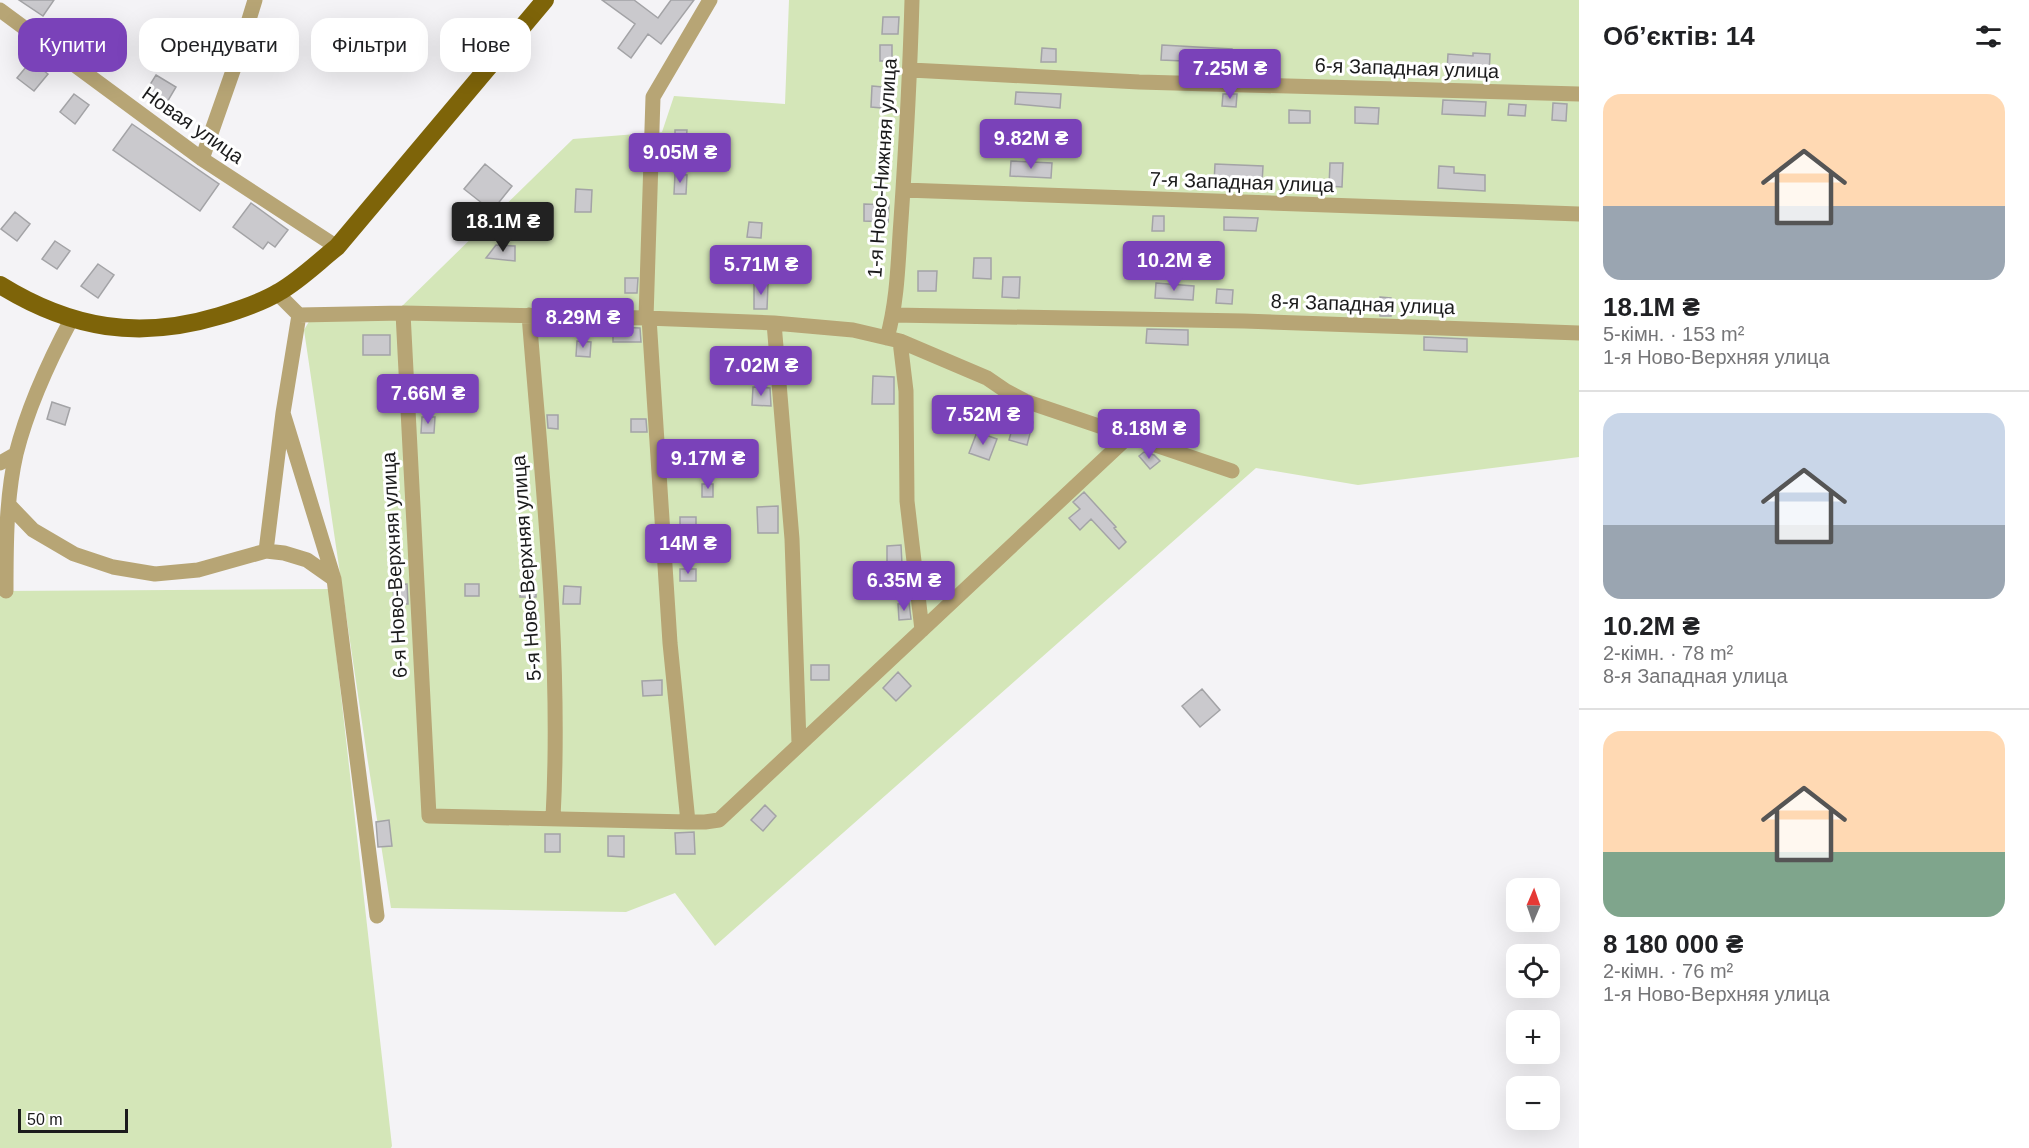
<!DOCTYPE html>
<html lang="uk">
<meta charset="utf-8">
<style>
:root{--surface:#fff;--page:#f2f2f2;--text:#202124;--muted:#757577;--line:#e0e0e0;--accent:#7a42b9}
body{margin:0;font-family:Helvetica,sans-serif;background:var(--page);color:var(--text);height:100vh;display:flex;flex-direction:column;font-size:22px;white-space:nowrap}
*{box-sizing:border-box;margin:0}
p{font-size:20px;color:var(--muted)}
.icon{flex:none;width:33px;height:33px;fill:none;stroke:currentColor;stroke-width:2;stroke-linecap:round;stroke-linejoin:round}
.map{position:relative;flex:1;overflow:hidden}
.sheet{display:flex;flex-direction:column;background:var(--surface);width:450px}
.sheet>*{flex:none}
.top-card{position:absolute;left:18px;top:18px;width:570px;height:54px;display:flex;gap:12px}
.needle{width:39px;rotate:2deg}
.controls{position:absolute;left:1506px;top:878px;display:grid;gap:12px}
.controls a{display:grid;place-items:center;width:54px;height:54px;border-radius:12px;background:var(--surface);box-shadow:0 6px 24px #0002;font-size:30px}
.scale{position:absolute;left:18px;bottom:15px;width:110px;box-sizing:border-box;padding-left:6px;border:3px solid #1b1b1c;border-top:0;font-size:16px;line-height:21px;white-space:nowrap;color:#1b1b1c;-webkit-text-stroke:4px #fff;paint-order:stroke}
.price{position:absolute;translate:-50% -51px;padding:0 14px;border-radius:6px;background:var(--accent);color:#fff;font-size:20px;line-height:39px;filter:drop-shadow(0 2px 3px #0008)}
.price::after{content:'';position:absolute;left:50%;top:36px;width:18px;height:14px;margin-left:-9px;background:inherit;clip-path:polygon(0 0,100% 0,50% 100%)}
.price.active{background:#222;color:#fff}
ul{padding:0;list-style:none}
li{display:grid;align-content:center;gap:12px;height:318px;padding:0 24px}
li+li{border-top:2px solid var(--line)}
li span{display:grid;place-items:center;height:186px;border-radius:18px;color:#555}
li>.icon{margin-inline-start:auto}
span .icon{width:108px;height:108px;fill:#fffc;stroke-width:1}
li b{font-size:26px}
h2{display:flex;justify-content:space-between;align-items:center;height:72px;padding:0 24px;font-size:26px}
.chip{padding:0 21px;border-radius:18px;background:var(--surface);box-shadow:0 6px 24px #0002;font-size:21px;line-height:54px}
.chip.active{background:var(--accent);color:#fff}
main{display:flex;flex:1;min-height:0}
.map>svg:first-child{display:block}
.green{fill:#d4e6b8}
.building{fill:#cac9cd;stroke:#a3a3a6;stroke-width:1.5}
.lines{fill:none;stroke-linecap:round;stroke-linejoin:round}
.minor{stroke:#b7a575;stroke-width:15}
.major{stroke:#7e6409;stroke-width:18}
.labels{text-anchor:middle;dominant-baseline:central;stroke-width:6;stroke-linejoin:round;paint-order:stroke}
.street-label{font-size:20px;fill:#1b1b1c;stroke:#fff}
</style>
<main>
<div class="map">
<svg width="1579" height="1148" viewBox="0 0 1579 1148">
<rect width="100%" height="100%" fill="#f4f3f6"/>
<path class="green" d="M789 0H1579V457L1358 485 1256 468 715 946 675 893 626 912 391 908 367 756 304 330 314 313 397 311 573 139 662 132 674 96 785 104Z
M329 589 392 1146 391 1148H0V591Z"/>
<path class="building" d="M19 0H54L43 16Z
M602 0H634L658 18 671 0H694L661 44 648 34 631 58 618 48 635 24Z
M883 17H899L898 34H882Z
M91 27 106 37 96 53 81 43Z
M880 45H892V61H880Z
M1162 45 1232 49 1231 63 1161 60Z
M1042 48 1056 49V62H1041Z
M1473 53 1490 54 1489 76 1472 75V72L1447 71 1448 54 1473 56Z
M31 61 48 74 34 91 17 78Z
M156 75 176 87 166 104 146 91Z
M872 86 894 88 892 109 871 107Z
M1016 92 1061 94 1060 108 1015 104Z
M74 94 89 105 75 124 60 112Z
M1223 94H1237L1236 107 1222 106Z
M1443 100 1486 102 1485 116 1442 114Z
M1553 103 1567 104 1566 121 1552 120Z
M1509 104 1526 105 1525 116 1508 115Z
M1355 107 1379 108 1378 124 1355 123Z
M1289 110 1310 111V123H1289Z
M132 124 219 184 200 211 113 150Z
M675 130H687L686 142H675Z
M1011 161 1052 163 1051 178 1010 176Z
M1330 163H1343L1342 187 1329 186Z
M485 164 512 186 492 211 464 189Z
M1215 164 1263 166 1262 184 1228 181 1227 184 1214 183Z
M1439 166 1454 167V173L1485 175V191L1438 188Z
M675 174 687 175 686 194H674Z
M576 189 592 190 591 212H575Z
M251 203 288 230 275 247 268 242 263 249 233 227Z
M864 204 889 205 888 222 864 221Z
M15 212 30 224 17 241 1 229Z
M1153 216H1164V231H1152Z
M1224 217 1258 218 1256 231 1224 230Z
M749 222 762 223 761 238 747 237Z
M55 241 70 251 57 269 42 259Z
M496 245 515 246V261L486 258Z
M974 258H991V279L973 278Z
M98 264 114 275 98 298 81 286Z
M918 271H937L936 291H918Z
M1003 277H1020L1019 298 1002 297Z
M625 278H638L637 293H625Z
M1156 283 1194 286 1193 300 1155 298Z
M754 284H768L767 309H754Z
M1217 289 1233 290 1232 304 1216 303Z
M1380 297 1391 298V316H1380Z
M613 327 640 328 641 342H613Z
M1147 329 1188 330V345L1146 343Z
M363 335H390V355H363Z
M1424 337 1467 339V352L1424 350Z
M577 341 591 342 590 357 576 356Z
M873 376 894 377V404H872Z
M753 387 770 388 771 406 752 405Z
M52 402 70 408 65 425 47 419Z
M547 415H558V429L548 428Z
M422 417H435L434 433H421Z
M631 419H646L647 432H631Z
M1021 419 1033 422 1027 445 1009 440 1014 422 1020 423Z
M977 432 997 439 989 460 969 453Z
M1144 452 1154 455 1160 461 1150 469 1139 456Z
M702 484H713V497H702Z
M1084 492 1116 527 1114 528 1126 542 1119 549 1091 519 1080 530 1069 518 1080 509 1073 502Z
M778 506V533H758L757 507Z
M680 517H696V529H680Z
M901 545 902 564H887V546Z
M680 569H696V581H680Z
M407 584 408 604H394L393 585Z
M465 584H479V596H465Z
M520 584H536V597H520Z
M564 586 581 587 580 604H563Z
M909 603 911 619 899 620 898 604Z
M811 665H829V680H811Z
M898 672 911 686 896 701 883 688Z
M662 680V695L643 696 642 681Z
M1202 689 1220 710 1200 727 1182 706Z
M765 805 776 816 763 831 751 820Z
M389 820 392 846 378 847 376 822Z
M694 832 695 854H676L675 833Z
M545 834H560V852H545Z
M608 836H624V857L608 856Z"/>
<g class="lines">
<path class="minor" d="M0 10 202 159 337 247
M911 70 1139 82 1579 94
M202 159 235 65 255 0
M903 190 1579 214
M277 293 299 315 403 313 646 318 774 323 853 330 900 341 987 378 1006 391 1025 401 1232 471
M403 313 429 816 688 822H705L719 820 1129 436
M529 315C542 482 562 651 553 818
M893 315 1244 321 1579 333
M646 318 653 97 710 0
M649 318 670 643 688 822
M774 323 792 539 799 743
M887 338C898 299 898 259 901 220 906 146 910 73 912 0
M900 341 906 391 907 501 922 630
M283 413 334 579 377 916
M0 463 16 454
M9 505 33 530 74 554 113 567 155 574 198 570 266 551 284 553 307 560 334 579
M266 551 283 413 299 315
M6 591C6 546 6 498 16 454 28 406 49 361 72 318"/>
<path class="major" d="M0 285C71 329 139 340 219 316 239 310 261 303 279 292 300 280 318 262 337 247L545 0"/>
</g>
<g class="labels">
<g class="street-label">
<text transform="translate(1407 68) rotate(2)">6-я Западная улица</text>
<text transform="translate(193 125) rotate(35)">Новая улица</text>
<text transform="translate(882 168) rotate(-86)">1-я Ново-Нижняя улица</text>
<text transform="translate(1242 182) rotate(2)">7-я Западная улица</text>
<text transform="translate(1363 304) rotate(2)">8-я Западная улица</text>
<text transform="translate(394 565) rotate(-93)">6-я Ново-Верхняя улица</text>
<text transform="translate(526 568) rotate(-94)">5-я Ново-Верхняя улица</text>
</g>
</g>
</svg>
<div class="controls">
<a><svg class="needle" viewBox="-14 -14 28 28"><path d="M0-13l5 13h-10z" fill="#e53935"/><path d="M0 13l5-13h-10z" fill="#757577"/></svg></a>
<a><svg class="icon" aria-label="locate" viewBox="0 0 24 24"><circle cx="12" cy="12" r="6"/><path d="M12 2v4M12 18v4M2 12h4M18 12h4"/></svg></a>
<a>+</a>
<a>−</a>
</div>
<div class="scale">50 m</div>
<b class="price" style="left:1230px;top:100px">7.25M ₴</b>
<b class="price" style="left:1031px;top:170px">9.82M ₴</b>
<b class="price" style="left:680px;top:184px">9.05M ₴</b>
<b class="price active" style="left:503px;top:253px">18.1M ₴</b>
<b class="price" style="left:1174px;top:292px">10.2M ₴</b>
<b class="price" style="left:761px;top:296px">5.71M ₴</b>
<b class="price" style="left:583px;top:349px">8.29M ₴</b>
<b class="price" style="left:761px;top:397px">7.02M ₴</b>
<b class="price" style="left:428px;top:425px">7.66M ₴</b>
<b class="price" style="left:983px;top:446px">7.52M ₴</b>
<b class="price" style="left:1149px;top:460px">8.18M ₴</b>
<b class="price" style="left:708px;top:490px">9.17M ₴</b>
<b class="price" style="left:688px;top:575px">14M ₴</b>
<b class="price" style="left:904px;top:612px">6.35M ₴</b>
<div class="top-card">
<a class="chip active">Купити</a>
<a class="chip">Орендувати</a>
<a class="chip">Фільтри</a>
<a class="chip">Нове</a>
</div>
</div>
<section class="sheet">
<h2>Об’єктів: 14<svg class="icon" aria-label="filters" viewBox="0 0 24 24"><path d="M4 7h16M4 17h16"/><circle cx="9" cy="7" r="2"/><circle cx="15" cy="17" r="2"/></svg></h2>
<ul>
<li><span style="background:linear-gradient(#ffd9b3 60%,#9aa5b1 0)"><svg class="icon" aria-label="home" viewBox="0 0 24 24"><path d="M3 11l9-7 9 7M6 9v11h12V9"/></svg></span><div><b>18.1M ₴</b><p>5-кімн. · 153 m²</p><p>1-я Ново-Верхняя улица</p></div></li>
<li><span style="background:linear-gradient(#c9d6e8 60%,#9aa5b1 0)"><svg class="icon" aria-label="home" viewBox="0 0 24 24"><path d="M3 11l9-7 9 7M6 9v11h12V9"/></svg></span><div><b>10.2M ₴</b><p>2-кімн. · 78 m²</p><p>8-я Западная улица</p></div></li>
<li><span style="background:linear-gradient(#ffd9b3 65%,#7fa58c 0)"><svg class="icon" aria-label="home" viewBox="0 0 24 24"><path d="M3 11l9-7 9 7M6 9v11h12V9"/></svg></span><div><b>8 180 000 ₴</b><p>2-кімн. · 76 m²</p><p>1-я Ново-Верхняя улица</p></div></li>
</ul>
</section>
</main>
